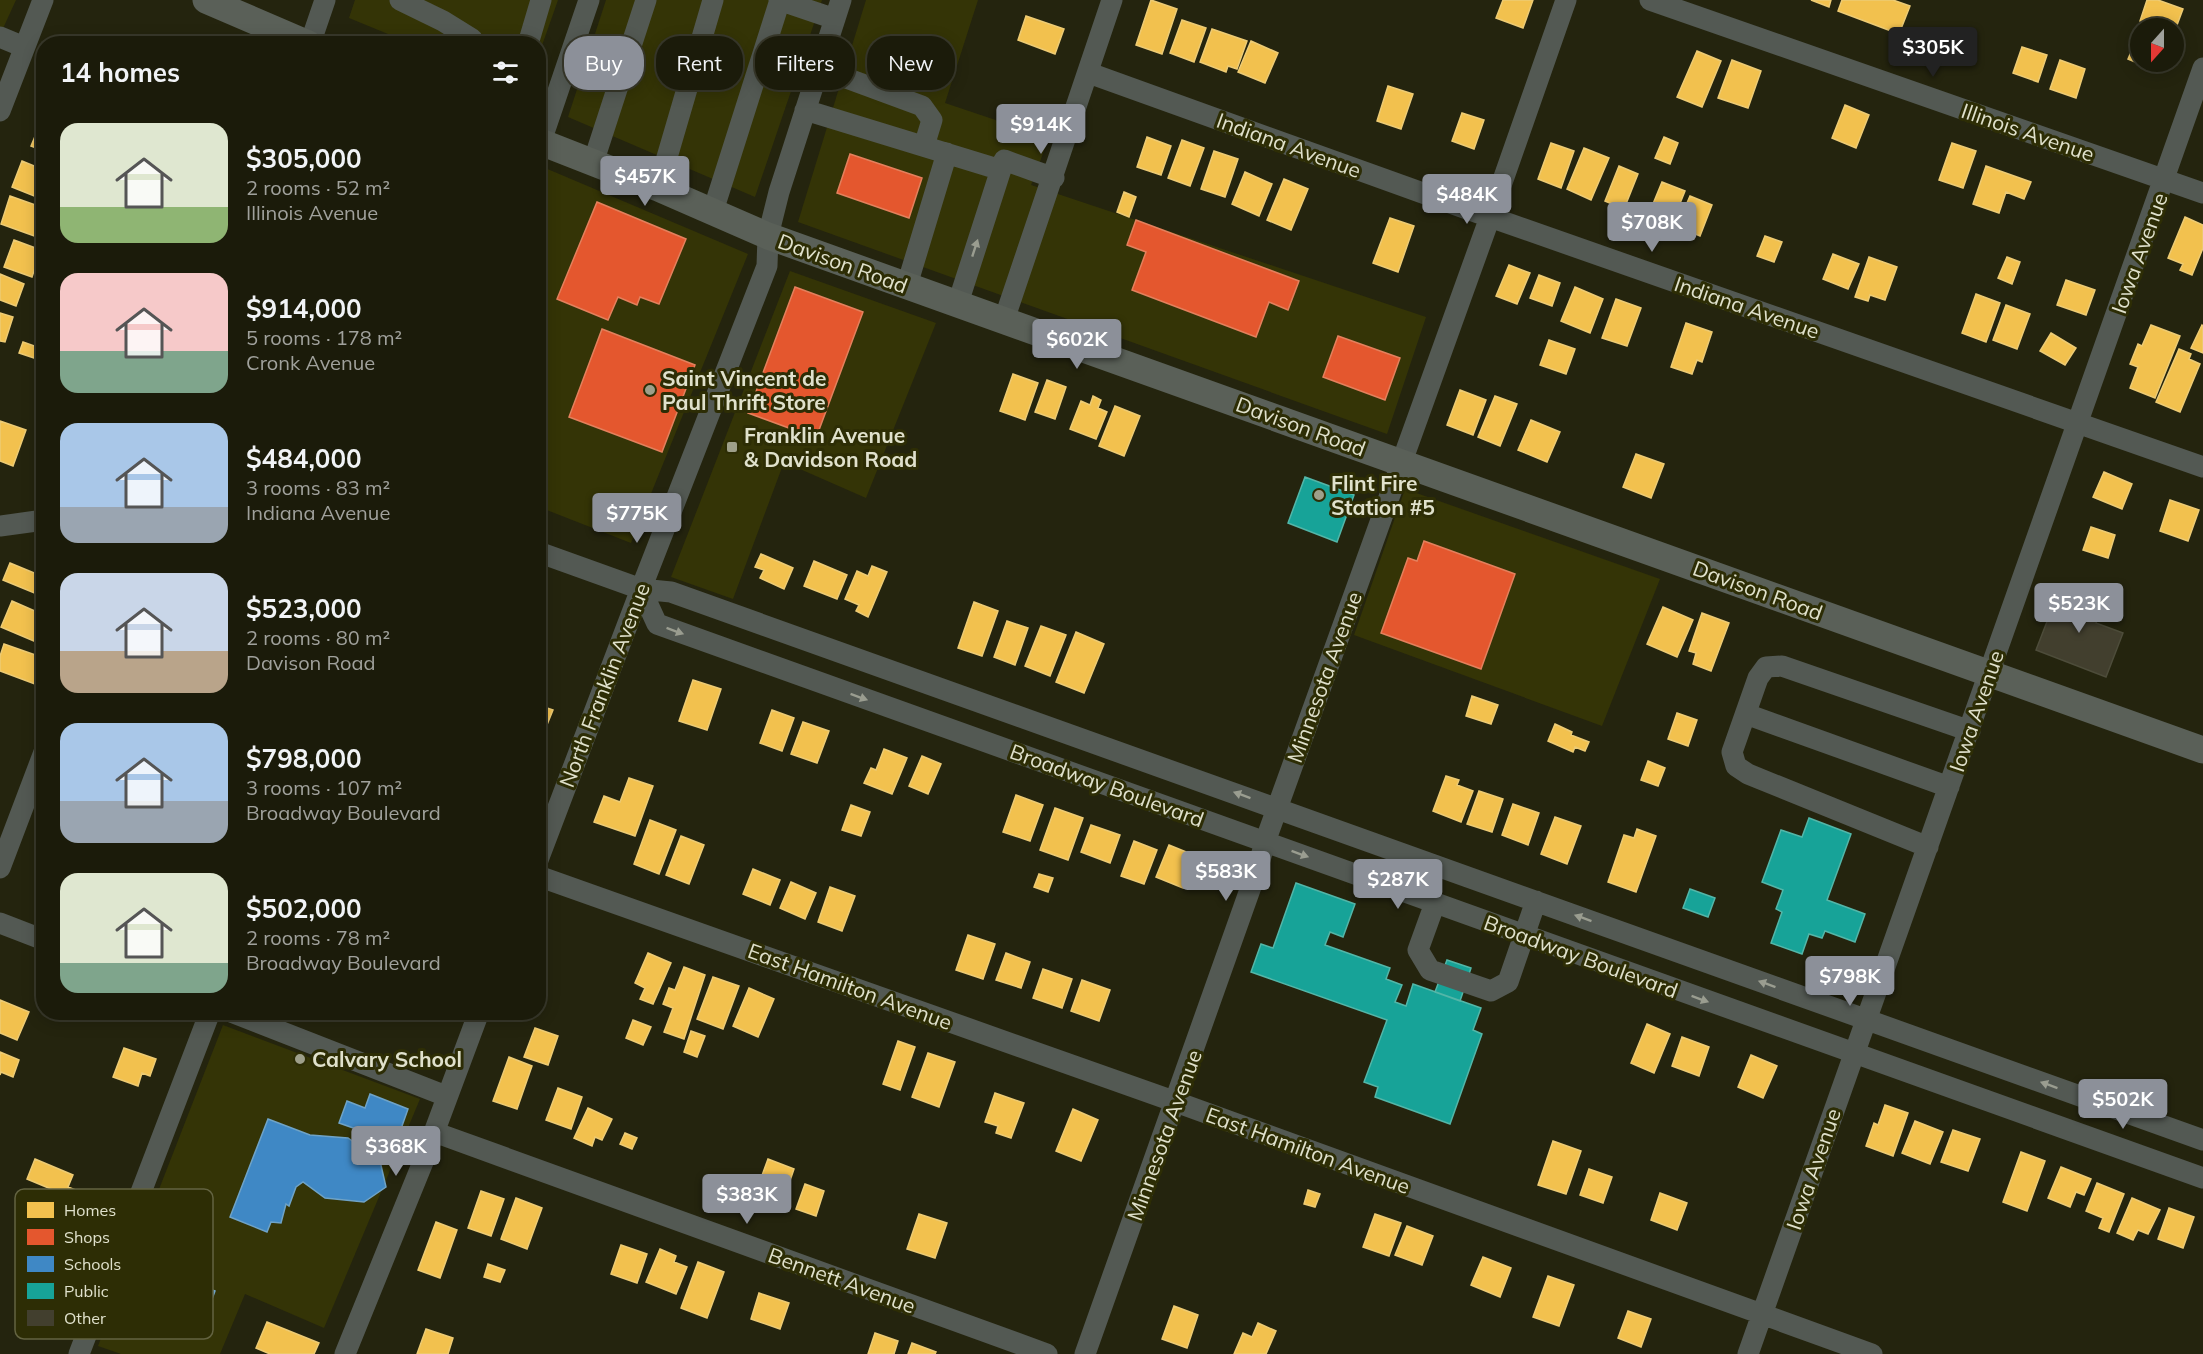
<!DOCTYPE html>
<meta charset="utf-8">
<style>
:root{--surface:#1b1b0a;--page:#242413;--text:#f1f3f6;--muted:#a0a19c;--line:#39392b;--accent:#8c9099}
body{margin:0;font-family:Mulish,sans-serif;background:var(--page);color:var(--text);height:100vh;display:flex;flex-direction:column;font-size:22px;white-space:nowrap}
*{box-sizing:border-box;margin:0}
p{font-size:20px;color:var(--muted)}
.icon{flex:none;width:33px;height:33px;fill:none;stroke:currentColor;stroke-width:2;stroke-linecap:round;stroke-linejoin:round}
.map{position:relative;flex:1;overflow:hidden}
.side{position:absolute;left:36px;top:36px;width:510px;height:984px;display:flex;flex-direction:column;background:var(--surface);border-radius:24px;box-shadow:0 3px 15px #0003,0 0 0 2px var(--line)}
.side>*{flex:none}
.guide{position:absolute;left:564px;top:36px;width:570px;height:54px;display:flex;gap:12px}
.needle{width:39px;rotate:201deg}
.fabs{position:absolute;left:2130px;top:18px;display:grid;gap:12px}
.fabs a{display:grid;place-items:center;width:54px;height:54px;border-radius:50%;background:var(--surface);box-shadow:0 3px 15px #0003,0 0 0 2px var(--line);font-size:30px}
.price{position:absolute;translate:-50% -51px;padding:0 14px;border-radius:6px;background:var(--accent);color:#fff;font-size:20px;line-height:39px;filter:drop-shadow(0 2px 3px #0008)}
.price::after{content:'';position:absolute;left:50%;top:36px;width:18px;height:14px;margin-left:-9px;background:inherit;clip-path:polygon(0 0,100% 0,50% 100%)}
.price.selected{background:#222;color:#fff}
ul{padding:0;list-style:none}
li{display:flex;align-items:center;gap:18px;height:150px;padding:0 24px}
li span{display:grid;place-items:center;flex:none;width:168px;height:120px;border-radius:18px;color:#555}
li>.icon{margin-inline-start:auto}
span .icon{width:72px;height:72px;fill:#fffc;stroke-width:1}
li b{font-size:26px}
h2{display:flex;justify-content:space-between;align-items:center;height:72px;padding:0 24px;font-size:26px}
.chip{padding:0 21px;border-radius:24px;background:var(--surface);box-shadow:0 3px 15px #0003,0 0 0 2px var(--line);font-size:21px;line-height:54px}
.chip.selected{background:var(--accent);color:#fff}
.map>svg:first-child{display:block}
.built{fill:#343406}
.homes{fill:#f2c14e;stroke:#edcb74;stroke-width:1.5}
.shops{fill:#e4572e;stroke:#e3805d;stroke-width:1.5}
.schools{fill:#3f88c5;stroke:#6fa3c7;stroke-width:1.5}
.public{fill:#17a398;stroke:#53b6a8;stroke-width:1.5}
.building{fill:#423f2e;stroke:#4d4c3a;stroke-width:1.5}
.lines{fill:none;stroke-linecap:round;stroke-linejoin:round}
.minor{stroke:#535953;stroke-width:21}
.major{stroke:#5a6058;stroke-width:27}
.oneway{fill:#9a9d90}
.poi-dot{fill:#9e9f8a;stroke:#2d2d05;stroke-width:2}
.labels{text-anchor:middle;dominant-baseline:central;stroke-width:6;stroke-linejoin:round;paint-order:stroke}
.street-label{font-size:21px;fill:#e0e1cc;stroke:#2d2d05}
.poi-label{font-size:21px;font-weight:bold;fill:#e0e1cc;stroke:#2d2d05;text-anchor:start}
.key{fill:#2d2d05;stroke:#636341;stroke-width:1.5}
.key-label{font-size:16px;fill:#e0e1cc}
</style>
<div class="map">
<svg width="2203" height="1354" viewBox="0 0 2203 1354">
<rect width="100%" height="100%" fill="#24240e"/>
<path class="built" d="M0 0H16L0 35Z
M355 0H558L539 54 538 44 410 43 349 18Z
M606 0H822L755 197 568 117Z
M866 0H978L945 103 1049 138 1031 185 1426 317 1387 434 798 222Z
M538 165 748 254 631 543 539 507Z
M790 271 936 323 866 498 784 462 733 599 671 577Z
M1405 489 1660 579 1602 726 1354 635Z
M223 1025 420 1099 324 1328 245 1294 220 1354H121L98 1346Z"/>
<path class="homes" d="M1151 0 1177 9 1162 54 1136 45Z
M1503 0H1533L1523 28 1496 18Z
M1811 0H1831L1829 7Z
M1842 0H1893L1910 6 1899 34 1838 11Z
M2147 0H2158L2183 9 2174 33V28H2161L2140 21Z
M1026 16 1064 29 1055 54 1018 40Z
M1182 20 1206 28 1194 62 1170 53Z
M1212 29 1247 41 1237 69 1228 66 1226 72 1200 62Z
M2137 38 2140 39V62H2158L2155 70 2128 59Z
M1251 41 1278 53 1265 83 1238 72Z
M2022 47 2047 55 2038 82 2013 73Z
M1697 51 1721 61 1702 107 1677 97Z
M1732 60 1761 71 1748 108 1718 98Z
M2060 60 2085 69 2076 98 2050 89Z
M1388 86 1413 94 1401 129 1377 121Z
M1845 105 1869 115 1856 148 1832 138Z
M1462 113 1484 120 1474 149 1452 141Z
M41 122 44 123V151L31 146Z
M1147 137 1171 146 1161 175 1137 167Z
M1664 137 1678 143 1670 164 1655 158Z
M1182 140 1204 148 1190 186 1168 178Z
M1551 143 1574 151 1561 188 1538 179Z
M1952 143 1976 151 1963 188 1939 180Z
M1584 148 1609 158 1591 200 1567 189Z
M1214 151 1238 159 1225 197 1201 189Z
M22 161 44 170V200L12 187Z
M1619 166 1638 174 1624 209 1605 201Z
M1986 166 2031 182 2024 199 2006 192 1999 213 1973 204Z
M1245 172 1272 184 1259 216 1232 204Z
M1284 179 1308 189 1291 230 1267 220Z
M1662 182 1685 191 1671 226 1648 216Z
M1124 192 1136 197 1129 217 1117 212Z
M10 196 44 208V227L40 238 1 224Z
M1690 196 1712 205 1700 236 1677 226Z
M2185 217 2203 225V248L2192 275 2180 270 2183 264 2168 258Z
M1390 218 1414 226 1398 272 1373 263Z
M1765 236 1782 242 1774 262 1757 256Z
M14 240 41 250 32 277 4 267Z
M1833 254 1859 264 1848 289 1823 279Z
M1869 257 1897 267 1885 300 1870 295 1868 301 1855 297Z
M2007 257 2020 262 2012 284 1998 278Z
M1509 265 1530 273 1517 304 1496 296Z
M0 274 24 284 16 306 0 300Z
M1539 275 1560 283 1552 306 1530 298Z
M2066 280 2095 290 2086 315 2057 305Z
M1575 287 1603 299 1590 333 1561 321Z
M1976 294 2000 303 1986 342 1962 333Z
M1616 299 1641 308 1627 346 1602 338Z
M2006 305 2030 314 2017 349 1993 340Z
M0 313 13 317 5 342 0 341Z
M1686 323 1712 332 1702 362 1697 360 1692 374 1671 367Z
M2151 325 2180 336 2155 398 2130 388 2138 367 2130 364 2138 344 2142 346Z
M2202 325 2203 326V353L2191 348Z
M2051 333 2076 348 2065 365 2040 351Z
M1549 340 1575 349 1566 374 1540 365Z
M23 342 40 348 37 359 19 353Z
M2179 349 2191 354 2189 359 2200 364 2180 412 2156 402Z
M1013 374 1038 383 1025 420 1000 411Z
M1047 380 1066 387 1055 419 1035 412Z
M1460 390 1486 400 1473 435 1447 425Z
M1093 396 1101 400 1098 408 1107 412 1096 439 1070 429 1081 401 1090 405Z
M1495 396 1517 404 1500 446 1478 437Z
M1115 406 1140 416 1124 456 1099 446Z
M1531 420 1560 432 1547 462 1518 450Z
M0 421 26 430 13 466 0 461Z
M1636 454 1664 464 1651 498 1623 487Z
M2104 472 2132 484 2122 509 2093 497Z
M2170 500 2199 510 2188 541 2160 531Z
M2091 527 2115 535 2108 558 2083 550Z
M761 554 793 568 784 589 760 578 764 570 755 567Z
M814 561 847 575 837 599 804 586Z
M10 563 44 577V597L3 580Z
M872 566 887 572 868 617 856 611 859 605 845 599 857 571 868 576Z
M12 601 44 615 43 645 1 627Z
M974 602 998 611 982 656 958 648Z
M1663 607 1693 620 1677 657 1647 644Z
M1702 613 1729 623 1711 671 1693 664 1696 653 1689 651Z
M1007 621 1028 628 1015 665 994 657Z
M1041 626 1066 635 1050 676 1025 666Z
M1076 632 1104 644 1084 693 1056 682Z
M4 644 44 658 35 684 0 671V656Z
M693 680 721 689 707 730 679 721Z
M1472 696 1498 705 1491 724 1466 716Z
M538 705 553 710 538 747Z
M772 710 794 718 782 751 760 743Z
M1677 713 1697 720 1688 746 1668 739Z
M803 722 829 731 817 763 791 754Z
M1555 724 1572 732 1571 735 1589 742 1585 751 1575 747 1573 752 1548 741Z
M884 749 907 758 892 794 864 783 871 768 876 770Z
M922 756 941 764 928 794 909 786Z
M1648 761 1665 768 1658 786 1641 780Z
M1446 776 1459 780 1457 785 1473 791 1461 822 1433 811Z
M629 778 653 786 635 836 594 822 604 796 620 802Z
M1479 791 1503 799 1492 832 1467 824Z
M1016 795 1043 805 1030 841 1003 832Z
M1513 804 1539 813 1528 845 1502 835Z
M851 805 870 812 861 836 842 830Z
M1055 808 1083 818 1068 860 1040 850Z
M1555 817 1581 826 1567 864 1541 854Z
M650 820 676 830 659 874 634 864Z
M1091 825 1120 835 1110 863 1081 852Z
M1637 829 1656 836 1636 892 1608 882 1624 835 1634 838Z
M681 836 704 845 689 884 666 875Z
M1134 841 1157 850 1144 884 1121 876Z
M1169 845 1196 856 1183 888 1156 877Z
M753 869 780 880 770 905 743 894Z
M1039 874 1053 878 1048 892 1034 887Z
M791 882 816 893 805 919 780 908Z
M830 887 855 896 842 931 818 922Z
M968 935 995 944 983 979 956 970Z
M648 953 671 963 653 1004 640 999 645 988 635 983Z
M1006 953 1030 962 1021 988 996 980Z
M684 967 705 975 684 1039 664 1032 673 1008 663 1004 669 988 675 990Z
M1043 969 1072 979 1062 1008 1033 998Z
M713 977 739 986 723 1029 697 1019Z
M1082 980 1110 990 1099 1021 1071 1011Z
M749 988 774 999 758 1037 733 1026Z
M0 1000 29 1012 17 1040 0 1033Z
M633 1020 651 1027 643 1045 626 1038Z
M1647 1024 1670 1034 1654 1073 1631 1063Z
M535 1028 558 1036 548 1065 524 1057Z
M691 1031 705 1036 697 1057 684 1052Z
M1682 1037 1709 1047 1699 1076 1672 1066Z
M898 1041 915 1047 900 1090 883 1084Z
M124 1048 156 1059 150 1076 142 1073 138 1086 113 1077Z
M0 1052 19 1060 13 1077 1 1072 0 1075Z
M928 1053 955 1062 939 1107 912 1097Z
M1751 1055 1777 1066 1763 1098 1738 1087Z
M509 1057 532 1066 517 1109 493 1101Z
M558 1088 582 1097 571 1129 546 1120Z
M995 1093 1024 1103 1011 1138 996 1133 998 1126 985 1122Z
M1885 1105 1908 1113 1893 1156 1866 1146 1874 1123 1878 1125Z
M588 1108 612 1119 602 1140 595 1137 592 1146 574 1138Z
M1073 1109 1098 1120 1081 1161 1056 1151Z
M1915 1121 1943 1132 1930 1164 1902 1153Z
M1953 1130 1980 1139 1968 1171 1941 1162Z
M625 1133 637 1138 632 1149 620 1144Z
M1553 1141 1581 1151 1566 1194 1538 1185Z
M2021 1152 2045 1161 2027 1211 2003 1202Z
M35 1159 73 1175 68 1187 98 1199 88 1225 44 1207 51 1189 27 1179Z
M768 1159 794 1169 780 1210 753 1200Z
M2061 1167 2091 1179 2084 1195 2076 1192 2070 1207 2048 1198Z
M1589 1169 1612 1177 1603 1203 1580 1195Z
M2097 1183 2124 1194 2109 1232 2099 1228 2103 1218 2086 1211Z
M805 1184 824 1191 816 1216 796 1209Z
M1308 1190 1320 1194 1315 1207 1304 1204Z
M481 1191 504 1199 491 1236 468 1228Z
M1660 1193 1687 1203 1677 1230 1651 1220Z
M516 1198 542 1208 527 1249 501 1239Z
M2132 1198 2160 1210 2148 1234 2138 1230 2133 1240 2117 1233Z
M2169 1208 2194 1217 2183 1248 2158 1239Z
M919 1214 947 1223 935 1258 907 1249Z
M1375 1214 1401 1223 1389 1256 1363 1247Z
M436 1222 457 1230 440 1278 418 1270Z
M1407 1226 1433 1236 1422 1265 1395 1255Z
M621 1245 647 1254 637 1283 611 1274Z
M660 1249 676 1256 674 1262 687 1267 676 1294 646 1282Z
M1483 1257 1511 1268 1500 1297 1471 1285Z
M698 1262 724 1272 707 1318 681 1308Z
M488 1264 505 1270 500 1282 484 1277Z
M1548 1276 1574 1285 1559 1326 1533 1317Z
M759 1293 789 1303 780 1329 751 1319Z
M1174 1306 1198 1315 1187 1348 1162 1339Z
M1628 1311 1651 1319 1641 1347 1618 1338Z
M267 1322 319 1343 314 1354H270L256 1348Z
M1258 1323 1276 1331 1266 1354H1234L1243 1333 1252 1337Z
M426 1329 453 1338 448 1354H417Z
M875 1333 898 1341 894 1354H868Z
M912 1343 936 1352 935 1354H908Z"/>
<path class="shops" d="M850 154 922 178 909 218 837 193Z
M597 202 686 239 659 304 640 297 637 305 618 297 608 320 557 299Z
M1136 220 1299 281 1288 310 1269 302 1256 337 1132 290 1146 252 1127 245Z
M795 287 863 312 816 438 748 413Z
M602 329 695 365 662 452 569 417Z
M1338 336 1400 358 1385 400 1323 377Z
M1424 541 1515 574 1481 669 1381 633 1408 558 1417 561Z"/>
<path class="schools" d="M370 1094 408 1109 396 1143 339 1123 347 1101 365 1108Z
M268 1119 310 1135 348 1138 380 1161 386 1187 364 1202 325 1198 303 1182 296 1187 289 1206 286 1204 281 1223 271 1222 267 1232 230 1217Z
M150 1267 215 1291 203 1323 138 1299Z"/>
<path class="public" d="M1305 477 1354 495 1337 542 1288 523Z
M1809 818 1851 834 1827 900 1865 914 1855 942 1825 931 1822 938 1809 934 1802 954 1771 943 1782 912 1776 909 1783 890 1762 882 1781 830 1802 837Z
M1296 883 1355 904 1343 937 1330 932 1325 945 1390 968 1386 979 1402 985 1395 1002 1406 1006 1413 984 1481 1008 1473 1030 1482 1034 1450 1124 1375 1097 1378 1087 1364 1082 1387 1020 1251 972 1261 944 1273 948Z
M1690 889 1715 898 1708 917 1683 908Z
M1447 960 1471 968 1460 1001 1435 992Z"/>
<path class="building" d="M2060 588 2103 604 2096 623 2123 633 2106 677 2036 650Z"/>
<g class="lines">
<path class="minor" d="M400 0 443 21 472 39
M779 0 835 19
M1650 0 2203 193
M0 37 24 47
M310 44 325 0
M528 44 541 0
M819 68 922 106 932 120 924 146
M1089 73 1470 210 2203 467
M805 110 1001 170
M0 111 43 0
M538 150 589 0
M593 163 646 0
M658 188 713 0
M713 211 780 0
M907 285 947 153
M958 303 1004 160 1054 178
M1004 320 1112 0
M0 526 44 520
M538 552 641 589 671 592 2203 1140
M641 589 657 624 2203 1178
M1746 714 1949 787
M1928 847 1748 774 1736 766 1732 752 1758 678 1766 667 1782 666 1970 731
M538 860 641 589 767 266 768 236 779 192 841 0
M0 868 44 752
M538 876 1176 1102 1872 1354
M1435 903 1418 950 1430 970 1491 991 1508 982 1536 901
M0 923 44 940
M231 1012 446 1096
M434 1132 1047 1354
M79 1354 210 1012
M345 1354 423 1162 479 1012
M1085 1354 1258 867 1265 842 1490 217 1566 0
M1748 1354 2203 68"/>
<path class="major" d="M206 0 308 44
M538 141 658 188 768 236 2203 750"/>
</g>
<defs><path id="oneway-solid" d="M-6-.8H1V-3.2L6.5 0L1 3.2V.8H-6Z" transform="scale(1.5)"/></defs>
<g class="oneway">
<use href="#oneway-solid" transform="translate(975 248) rotate(-72)"/>
<use href="#oneway-solid" transform="translate(675 631) rotate(20)"/>
<use href="#oneway-solid" transform="translate(859 697) rotate(20)"/>
<use href="#oneway-solid" transform="translate(1242 795) rotate(-160)"/>
<use href="#oneway-solid" transform="translate(1300 854) rotate(20)"/>
<use href="#oneway-solid" transform="translate(1583 918) rotate(-160)"/>
<use href="#oneway-solid" transform="translate(1767 984) rotate(-160)"/>
<use href="#oneway-solid" transform="translate(1700 999) rotate(20)"/>
<use href="#oneway-solid" transform="translate(2049 1085) rotate(-160)"/>
</g>
<g class="poi-dot">
<circle cx="650" cy="390" r="6"/>
<rect x="726" y="441" width="12" height="12" rx="3"/>
<circle cx="1319" cy="495" r="6"/>
<circle cx="300" cy="1059" r="6"/>
</g>
<g class="labels">
<g class="street-label">
<text transform="translate(2028 132) rotate(19)">Illinois Avenue</text>
<text transform="translate(1289 145) rotate(20)">Indiana Avenue</text>
<text transform="translate(2139 253) rotate(-70)">Iowa Avenue</text>
<text transform="translate(843 263) rotate(20)">Davison Road</text>
<text transform="translate(1747 307) rotate(19)">Indiana Avenue</text>
<text transform="translate(1301 426) rotate(20)">Davison Road</text>
<text transform="translate(1758 590) rotate(20)">Davison Road</text>
<text transform="translate(1324 677) rotate(-70)">Minnesota Avenue</text>
<text transform="translate(604 685) rotate(-69)">North Franklin Avenue</text>
<text transform="translate(1976 711) rotate(-71)">Iowa Avenue</text>
<text transform="translate(1107 785) rotate(20)">Broadway Boulevard</text>
<text transform="translate(1581 956) rotate(20)">Broadway Boulevard</text>
<text transform="translate(850 986) rotate(20)">East Hamilton Avenue</text>
<text transform="translate(1164 1135) rotate(-70)">Minnesota Avenue</text>
<text transform="translate(1308 1150) rotate(20)">East Hamilton Avenue</text>
<text transform="translate(1813 1169) rotate(-71)">Iowa Avenue</text>
<text transform="translate(842 1280) rotate(20)">Bennett Avenue</text>
</g>
<g class="poi-label">
<text x="662" y="378">Saint Vincent de<tspan x="662" dy="24">Paul Thrift Store</tspan></text>
<text x="744" y="435">Franklin Avenue<tspan x="744" dy="24">&amp; Davidson Road</tspan></text>
<text x="1331" y="483">Flint Fire<tspan x="1331" dy="24">Station #5</tspan></text>
<text x="312" y="1059">Calvary School</text>
</g>
</g>
<rect x="15" y="1189" width="198" height="150" rx="9" class="key"/>
<rect x="27" y="1202" width="27" height="16" fill="#f2c14e"/>
<rect x="27" y="1229" width="27" height="16" fill="#e4572e"/>
<rect x="27" y="1256" width="27" height="16" fill="#3f88c5"/>
<rect x="27" y="1283" width="27" height="16" fill="#17a398"/>
<rect x="27" y="1310" width="27" height="16" fill="#423f2e"/>
<g class="key-label">
<text x="64" y="1216">Homes</text>
<text x="64" y="1243">Shops</text>
<text x="64" y="1270">Schools</text>
<text x="64" y="1297">Public</text>
<text x="64" y="1324">Other</text>
</g>
</svg>
<div class="fabs">
<a><svg class="needle" viewBox="-14 -14 28 28"><path d="M0-13l5 13h-10z" fill="#e53935"/><path d="M0 13l5-13h-10z" fill="#a0a19c"/></svg></a>
</div>
<b class="price selected" style="left:1933px;top:78px">$305K</b>
<b class="price" style="left:1041px;top:155px">$914K</b>
<b class="price" style="left:645px;top:207px">$457K</b>
<b class="price" style="left:1467px;top:225px">$484K</b>
<b class="price" style="left:1652px;top:253px">$708K</b>
<b class="price" style="left:1077px;top:370px">$602K</b>
<b class="price" style="left:637px;top:544px">$775K</b>
<b class="price" style="left:2079px;top:634px">$523K</b>
<b class="price" style="left:1226px;top:902px">$583K</b>
<b class="price" style="left:1398px;top:910px">$287K</b>
<b class="price" style="left:1850px;top:1007px">$798K</b>
<b class="price" style="left:2123px;top:1130px">$502K</b>
<b class="price" style="left:396px;top:1177px">$368K</b>
<b class="price" style="left:747px;top:1225px">$383K</b>
<div class="guide">
<a class="chip selected">Buy</a>
<a class="chip">Rent</a>
<a class="chip">Filters</a>
<a class="chip">New</a>
</div>
<section class="side">
<h2>14 homes<svg class="icon" aria-label="filters" viewBox="0 0 24 24"><path d="M4 7h16M4 17h16"/><circle cx="9" cy="7" r="2"/><circle cx="15" cy="17" r="2"/></svg></h2>
<ul>
<li><span style="background:linear-gradient(#dfe7d0 70%,#8fb573 0)"><svg class="icon" aria-label="home" viewBox="0 0 24 24"><path d="M3 11l9-7 9 7M6 9v11h12V9"/></svg></span><div><b>$305,000</b><p>2 rooms · 52 m²</p><p>Illinois Avenue</p></div></li>
<li><span style="background:linear-gradient(#f6c9c9 65%,#7fa58c 0)"><svg class="icon" aria-label="home" viewBox="0 0 24 24"><path d="M3 11l9-7 9 7M6 9v11h12V9"/></svg></span><div><b>$914,000</b><p>5 rooms · 178 m²</p><p>Cronk Avenue</p></div></li>
<li><span style="background:linear-gradient(#a9c7e8 70%,#9aa5b1 0)"><svg class="icon" aria-label="home" viewBox="0 0 24 24"><path d="M3 11l9-7 9 7M6 9v11h12V9"/></svg></span><div><b>$484,000</b><p>3 rooms · 83 m²</p><p>Indiana Avenue</p></div></li>
<li><span style="background:linear-gradient(#c9d6e8 65%,#b9a48a 0)"><svg class="icon" aria-label="home" viewBox="0 0 24 24"><path d="M3 11l9-7 9 7M6 9v11h12V9"/></svg></span><div><b>$523,000</b><p>2 rooms · 80 m²</p><p>Davison Road</p></div></li>
<li><span style="background:linear-gradient(#a9c7e8 65%,#9aa5b1 0)"><svg class="icon" aria-label="home" viewBox="0 0 24 24"><path d="M3 11l9-7 9 7M6 9v11h12V9"/></svg></span><div><b>$798,000</b><p>3 rooms · 107 m²</p><p>Broadway Boulevard</p></div></li>
<li><span style="background:linear-gradient(#dfe7d0 75%,#7fa58c 0)"><svg class="icon" aria-label="home" viewBox="0 0 24 24"><path d="M3 11l9-7 9 7M6 9v11h12V9"/></svg></span><div><b>$502,000</b><p>2 rooms · 78 m²</p><p>Broadway Boulevard</p></div></li>
</ul>
</section>
</div>
